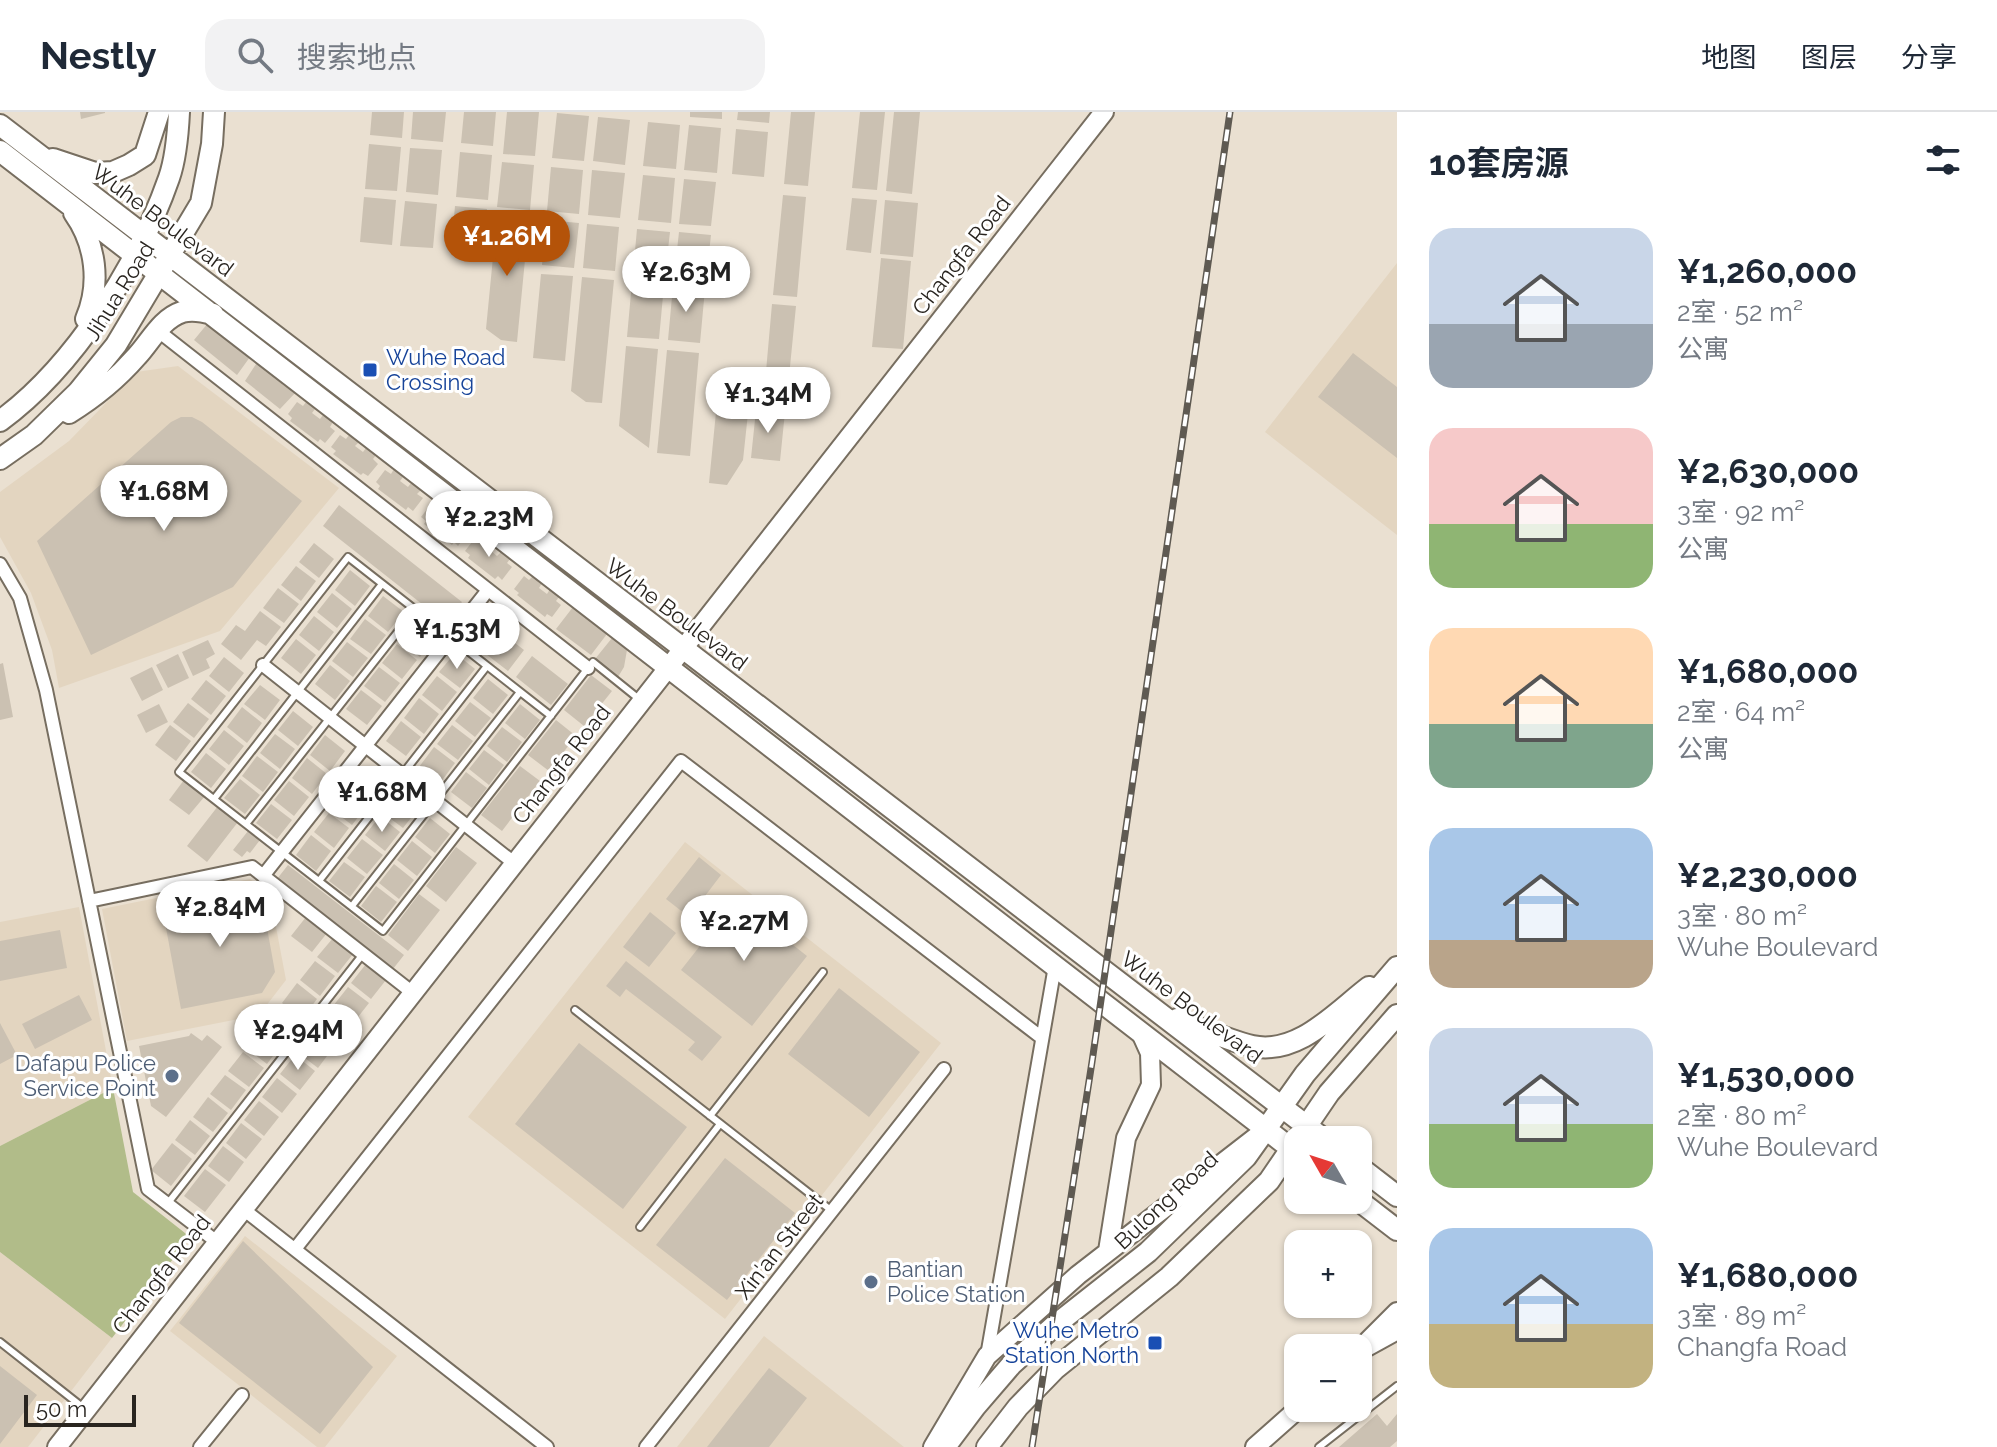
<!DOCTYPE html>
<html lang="zh">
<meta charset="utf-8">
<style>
:root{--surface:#fff;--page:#f2f2f3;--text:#1f2937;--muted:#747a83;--line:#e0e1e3;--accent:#b45309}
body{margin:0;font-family:Raleway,"Noto Sans SC",sans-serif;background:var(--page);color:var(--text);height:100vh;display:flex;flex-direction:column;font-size:30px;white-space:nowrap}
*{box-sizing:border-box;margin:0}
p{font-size:26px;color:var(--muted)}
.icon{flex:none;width:44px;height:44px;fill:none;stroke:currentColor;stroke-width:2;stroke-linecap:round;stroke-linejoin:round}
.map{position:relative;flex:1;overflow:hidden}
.side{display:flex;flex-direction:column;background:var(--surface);width:600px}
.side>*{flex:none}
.needle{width:52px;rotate:309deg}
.fabs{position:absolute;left:1284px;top:1014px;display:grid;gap:16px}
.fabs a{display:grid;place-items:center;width:88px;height:88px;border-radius:16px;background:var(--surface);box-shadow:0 2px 6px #0004;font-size:40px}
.scale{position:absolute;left:24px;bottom:20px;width:112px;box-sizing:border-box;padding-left:8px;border:4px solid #292520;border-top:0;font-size:22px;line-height:28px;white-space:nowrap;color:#292520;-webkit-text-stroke:6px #fff;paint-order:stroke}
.price{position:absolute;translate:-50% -68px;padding:0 18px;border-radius:28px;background:#fff;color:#222;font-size:26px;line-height:52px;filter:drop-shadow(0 2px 4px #0008)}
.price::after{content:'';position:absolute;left:50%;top:48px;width:24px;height:18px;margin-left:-12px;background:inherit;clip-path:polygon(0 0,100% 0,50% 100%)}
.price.selected{background:var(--accent);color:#fff}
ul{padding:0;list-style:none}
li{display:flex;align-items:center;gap:24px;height:200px;padding:0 32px}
li span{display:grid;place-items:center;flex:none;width:224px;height:160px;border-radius:24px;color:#555}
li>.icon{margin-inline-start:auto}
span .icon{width:96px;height:96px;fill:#fffc;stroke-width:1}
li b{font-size:34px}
h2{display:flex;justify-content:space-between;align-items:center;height:96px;padding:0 32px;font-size:34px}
header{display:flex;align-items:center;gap:48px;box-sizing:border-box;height:112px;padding:0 40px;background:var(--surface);border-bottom:2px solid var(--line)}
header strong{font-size:38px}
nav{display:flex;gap:44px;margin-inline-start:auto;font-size:28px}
.search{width:560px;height:72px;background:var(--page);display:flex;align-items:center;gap:20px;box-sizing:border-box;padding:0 28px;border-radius:24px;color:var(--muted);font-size:30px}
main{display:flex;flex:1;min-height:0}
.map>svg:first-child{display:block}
.built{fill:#e3d5c0}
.green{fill:#b1bc89}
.building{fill:#cbc1b2}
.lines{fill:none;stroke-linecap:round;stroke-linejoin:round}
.lane-casing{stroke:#776e60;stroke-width:10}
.street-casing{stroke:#776e60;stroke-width:16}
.secondary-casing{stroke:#776e60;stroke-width:22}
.primary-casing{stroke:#776e60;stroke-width:24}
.lane{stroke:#fff;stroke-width:6}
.street{stroke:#fff;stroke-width:12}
.secondary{stroke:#fff;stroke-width:18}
.primary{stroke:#fff;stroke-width:20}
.rail-casing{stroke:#5f5a52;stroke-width:7}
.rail{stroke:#fff;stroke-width:4;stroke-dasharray:12;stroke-linecap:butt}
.transit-dot{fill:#1a4fb4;stroke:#fff;stroke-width:3}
.service-dot{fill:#5c6f8a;stroke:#fff;stroke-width:3}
.labels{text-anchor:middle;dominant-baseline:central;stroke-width:6;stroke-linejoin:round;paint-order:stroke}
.street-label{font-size:22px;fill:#292520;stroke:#fff}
.transit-label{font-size:22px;fill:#164399;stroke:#fff;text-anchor:start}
.service-label{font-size:22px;fill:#4e5e75;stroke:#fff;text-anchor:end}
</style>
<header>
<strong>Nestly</strong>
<div class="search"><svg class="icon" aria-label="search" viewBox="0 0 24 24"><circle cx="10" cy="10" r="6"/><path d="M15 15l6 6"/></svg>搜索地点</div>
<nav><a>地图</a><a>图层</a><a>分享</a></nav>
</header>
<main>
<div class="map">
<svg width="1397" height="1335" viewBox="0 0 1397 1335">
<rect width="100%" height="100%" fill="#eae0d1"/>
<path class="built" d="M1397 151V423L1265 320Z
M178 254 339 376 220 519 59 576 52 538 31 481 0 425V380L69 329 136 260Z
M685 730 941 931 725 1207 468 1005Z
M250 767 270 783 286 868 259 903 127 929 102 797Z
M79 795 113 976 0 1034V810Z
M245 1124 397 1244 325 1335H317L170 1219Z
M0 1140 112 1226 28 1335H0Z
M764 1224 904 1335H677Z"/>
<path class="green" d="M113 976 133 1080 190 1125 112 1226 0 1140V1034Z"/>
<path class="building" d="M80 0H105V1L81 7Z
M372 0H404L402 26 370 23Z
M413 0H446L443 30 411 27Z
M464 0H496L493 34 461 31Z
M507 0H539L535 44 503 42Z
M690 0H722V7L690 5Z
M738 0H770L769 11 737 8Z
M791 0H815L808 74 784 72Z
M860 0H885L877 78 852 76Z
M894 0H920L912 82 886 79Z
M557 1 589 4 584 49 552 46Z
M598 5 630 8 625 53 593 49Z
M648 10 680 13 676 57 643 54Z
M689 13 721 16 717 61 684 58Z
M736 17 768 20 764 65 732 62Z
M369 32 401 35 397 79 365 77Z
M410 36 442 38 438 83 406 80Z
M460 40 492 43 488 88 456 85Z
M502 50 534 53 530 98 497 95Z
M551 55 583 58 579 102 547 99Z
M592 58 625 61 620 106 588 103Z
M643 63 675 66 671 111 638 108Z
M684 67 716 70 711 114 679 112Z
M783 83 806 85 797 185 773 183Z
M364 85 396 88 392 133 360 130Z
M852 86 877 88 871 141 846 138Z
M885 88 918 91 913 145 880 142Z
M405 89 437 92 433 136 400 134Z
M455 94 487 97 483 141 451 138Z
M497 104 529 107 517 230 501 228 486 217Z
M546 108 579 111 574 156 542 153Z
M587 112 619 115 615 159 583 156Z
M637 117 670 120 665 164 633 161Z
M679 120 711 123 706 168 674 165Z
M881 146 911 149 903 237 872 235Z
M541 162 573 164 565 249 533 246Z
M582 165 614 168 602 291 586 290 571 279Z
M632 170 664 173 659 227 627 225Z
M673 174 705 177 700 231 668 228Z
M772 192 796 194 786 295 763 293Z
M208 211 250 245 237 263 194 228Z
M626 234 658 237 649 336 619 314Z
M667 238 699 241 690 344 657 341Z
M1353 241 1397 275V346L1318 285Z
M258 249 268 255 265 258 269 261 271 259 284 270 282 272 286 275 288 272 296 280 280 297 245 269Z
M297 290 303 294 306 290 315 297 312 301 320 307 323 303 333 310 330 315 335 319 325 331 320 327 318 330 290 309 292 306 288 302Z
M717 290 749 292 743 348 727 373 709 371Z
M756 298 785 300 780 349 751 346Z
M181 305H192L202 310 302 389 233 475 91 543 37 429 171 310Z
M340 323 346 327 349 323 359 330 355 334 363 340 366 336 376 343 373 347 378 352 368 364 363 361 361 363 333 342 336 339 331 335Z
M394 357 403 365 400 369 408 375 411 371 421 378 417 382 423 386 413 399 408 395 406 398 378 377 380 374 376 370 385 358 391 362Z
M431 392 436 397 439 392 449 400 446 404 453 410 457 406 466 413 463 417 468 421 458 434 454 430 452 433 424 412 426 409 421 405Z
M339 393 462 490 446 511 323 414Z
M475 426 480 430 483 426 493 434 490 438 497 444 501 440 510 447 507 451 512 455 502 468 498 464 495 467 468 446 470 443 465 439Z
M314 431 334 447 319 466 299 450Z
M296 454 316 469 301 489 281 473Z
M350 458 370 474 355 494 335 478Z
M524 464 529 468 533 464 542 471 539 476 547 482 550 477 559 485 556 489 561 493 552 505 547 502 545 505 517 483 519 481 514 477Z
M278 476 299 492 284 511 263 496Z
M332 481 352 497 337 516 317 500Z
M383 484 404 500 388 520 368 504Z
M573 495 607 522 591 543 556 517Z
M260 499 281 515 266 534 257 528 241 548 221 532 236 513 245 519Z
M477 501 524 538 508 559 460 522Z
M314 504 334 520 319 539 299 523Z
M365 507 386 523 371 542 350 527Z
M415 509 435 525 420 545 400 529Z
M612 526 627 538 624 555 618 565 595 547Z
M296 527 316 543 301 562 281 546Z
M208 528 215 542 206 547 210 556 193 564 182 540Z
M347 530 368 546 353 565 332 549Z
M397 532 417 548 402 567 382 551Z
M455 541 475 557 460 576 439 560Z
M178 542 189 566 168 576 156 553Z
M532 544 568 572 551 593 516 565Z
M224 545 244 561 229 580 209 564Z
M3 551 13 605 0 608V552Z
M330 553 350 569 335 588 315 572Z
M152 555 163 578 142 589 130 566Z
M379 555 400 571 385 590 364 574Z
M591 563 612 579 584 614 564 598Z
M437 564 457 580 442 599 422 583Z
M488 567 508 583 493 602 473 586Z
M206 568 226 584 211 603 191 587Z
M260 573 280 588 265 608 244 592Z
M361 578 382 594 367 613 346 597Z
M419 586 439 602 424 622 404 606Z
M470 590 491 606 475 625 455 609Z
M188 591 209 607 194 626 173 610Z
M159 592 168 610 146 621 137 603Z
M520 592 540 608 525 627 505 611Z
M242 595 262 611 247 631 227 615Z
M293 599 313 615 298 634 278 618Z
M556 608 576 624 549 659 528 643Z
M401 609 421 625 406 644 386 629Z
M170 613 191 629 176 649 155 633Z
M452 613 473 629 458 648 437 632Z
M502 615 522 630 507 650 487 634Z
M224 618 244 634 229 653 209 637Z
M275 622 295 637 280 657 260 641Z
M325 623 345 639 330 659 310 643Z
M434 635 455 651 440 671 419 655Z
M484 638 504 653 489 673 469 657Z
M206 641 226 657 211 676 191 660Z
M257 644 278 660 263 680 242 664Z
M307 646 327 662 312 682 292 666Z
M520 654 540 669 502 719 481 703Z
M365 655 385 671 370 690 349 674Z
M466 660 487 676 472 696 451 680Z
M240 667 260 683 245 702 224 686Z
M184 668 205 684 189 703 169 688Z
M289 669 309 685 294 704 274 688Z
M347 678 367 694 352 713 331 697Z
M398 681 418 697 403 716 383 701Z
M271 692 292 708 277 727 256 711Z
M218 694 238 710 207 750 187 734Z
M329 701 349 716 334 736 314 720Z
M380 704 400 720 385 739 365 723Z
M430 706 450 722 435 741 415 725Z
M248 719 260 728 250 741 247 739 242 745 233 738Z
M311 723 331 739 316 759 296 743Z
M362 727 383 743 367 762 347 746Z
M412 729 432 745 417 764 397 748Z
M456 735 477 751 446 790 426 774Z
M699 745 721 763 689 805 666 787Z
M344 750 365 765 350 785 329 769Z
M394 752 414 768 399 787 379 771Z
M288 753 404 843 393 857 277 767Z
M376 774 397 790 381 810 361 794Z
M260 777 275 860 262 881 181 897 166 816 169 802 181 793Z
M419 782 440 798 408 839 388 823Z
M736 788 807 844 752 914 681 858Z
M650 800 676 821 649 855 623 835Z
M306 805 327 821 312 840 291 824Z
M60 818 67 856 0 869V829Z
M333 826 353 842 338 861 317 845Z
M315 849 335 864 320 884 300 868Z
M626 849 722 925 702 949 688 938 695 930 626 877 620 885 606 874Z
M366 852 386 868 371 887 351 871Z
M297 871 317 887 302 907 282 891Z
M348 875 369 891 354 910 333 894Z
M839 876 920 940 869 1005 788 942Z
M79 883 92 908 35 937 22 912Z
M279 894 299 910 284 929 264 913Z
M330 898 351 913 336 933 315 917Z
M0 911 17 943 0 952Z
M261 917 281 933 267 952 246 936Z
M313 920 333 936 318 956 297 940Z
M191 921 202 929 207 923 222 935 166 1005 151 994 139 934 189 924Z
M579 931 687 1015 623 1097 515 1012Z
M243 940 264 956 249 975 228 959Z
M295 943 315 959 300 978 280 962Z
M225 963 246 978 231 998 210 982Z
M277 966 297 982 282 1001 262 985Z
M208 985 228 1001 213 1020 193 1005Z
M259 989 279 1005 264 1024 244 1008Z
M190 1008 210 1024 195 1043 175 1028Z
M241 1011 262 1027 246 1047 226 1031Z
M172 1031 192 1047 171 1074 151 1058Z
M223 1034 244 1050 229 1070 208 1054Z
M725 1046 795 1101 727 1188 656 1133Z
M205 1057 226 1073 205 1100 184 1084Z
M243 1129 373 1255 320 1322 179 1211Z
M0 1254 37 1283 0 1332Z
M769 1256 807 1286 769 1335H707Z
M1377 1302 1387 1314 1397 1302V1329L1390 1335H1339Z"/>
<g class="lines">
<g class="lane-casing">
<path id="lane" d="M551 604 348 445 179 660 383 819 588 556 593 550 639 587
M214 687 382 472
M246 712 415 498
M319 769 487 554
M352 794 520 580
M575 898 832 1099
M710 1004 823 860
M168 1091 363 842
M640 1115 720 1012
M0 1230 85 1297
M1319 1335 1397 1274"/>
</g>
<g class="street-casing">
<path id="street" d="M157 218 588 556
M0 452 20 486 46 578 148 1077 217 1130
M263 553 514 751
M263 764 488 478
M89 789 252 755 413 881
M243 1097 547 1335
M295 1137 681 649 1042 926
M987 1244 1055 854
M200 1335 242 1283
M646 1335 944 957"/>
</g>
<g class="secondary-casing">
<path id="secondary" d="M1108 1139 1126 1026 1151 973 1150 941 1141 921
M1368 1229 1397 1200
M57 1335 1104 0
M933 1335 987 1244 1078 1163 1256 1025
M1255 1335 1299 1296"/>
</g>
<g class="primary-casing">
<path id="primary" d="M0 13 1325 1028
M0 39 1298 1042
M53 47 95 61 113 60 129 53 145 43 159 0
M74 101C96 132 101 172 86 207
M69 301C95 285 117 267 137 244 151 229 161 207 182 200 192 197 202 199 213 202
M0 309C74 255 139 152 169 66 176 46 178 21 179 0
M0 347 34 323 78 280 116 233 201 91 212 32 214 0
M1177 907C1201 916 1227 928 1252 934 1298 944 1336 900 1369 875
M1358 1054 1397 1084
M1358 1088 1397 1118
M1359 1238 1397 1217
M945 1335 975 1295 1012 1252 1054 1214 1148 1140 1246 1045 1305 962 1397 855
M987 1335 1018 1295 1055 1257 1169 1165 1269 1069 1329 981 1397 903"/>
</g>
<use href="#lane" class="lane"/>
<use href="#street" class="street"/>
<use href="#secondary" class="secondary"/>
<use href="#primary" class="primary"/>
<g class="rail-casing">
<path id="rail" d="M1032 1335 1092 950 1230 0"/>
</g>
<use href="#rail" class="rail"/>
</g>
<g class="transit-dot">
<rect x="362" y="250" width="16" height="16" rx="4"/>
<rect x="1147" y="1223" width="16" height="16" rx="4"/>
</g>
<g class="service-dot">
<circle cx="172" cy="964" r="8"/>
<circle cx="871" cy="1170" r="8"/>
</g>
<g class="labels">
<g class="street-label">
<text transform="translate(163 108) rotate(37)">Wuhe Boulevard</text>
<text transform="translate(961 143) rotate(-52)">Changfa Road</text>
<text transform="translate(119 179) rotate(-58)">Jihua Road</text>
<text transform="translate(677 502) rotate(37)">Wuhe Boulevard</text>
<text transform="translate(561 652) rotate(-52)">Changfa Road</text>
<text transform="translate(1192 895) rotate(37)">Wuhe Boulevard</text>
<text transform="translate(1166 1088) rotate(-43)">Bulong Road</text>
<text transform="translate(779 1134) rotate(-52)">Xin'an Street</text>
<text transform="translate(161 1162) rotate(-52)">Changfa Road</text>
</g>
<g class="transit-label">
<text x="386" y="245">Wuhe Road<tspan x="386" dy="25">Crossing</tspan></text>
<text x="1139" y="1218" text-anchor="end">Wuhe Metro<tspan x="1139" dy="25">Station North</tspan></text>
</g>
<g class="service-label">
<text x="156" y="951">Dafapu Police<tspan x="156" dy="25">Service Point</tspan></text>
<text x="887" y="1157" text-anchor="start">Bantian<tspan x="887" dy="25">Police Station</tspan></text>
</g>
</g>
</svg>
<div class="fabs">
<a><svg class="needle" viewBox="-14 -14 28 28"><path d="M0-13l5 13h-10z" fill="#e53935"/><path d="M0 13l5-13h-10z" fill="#747a83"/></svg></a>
<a>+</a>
<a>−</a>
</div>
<div class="scale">50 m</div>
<b class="price selected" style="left:507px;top:166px">¥1.26M</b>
<b class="price" style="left:686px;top:202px">¥2.63M</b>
<b class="price" style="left:768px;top:323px">¥1.34M</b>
<b class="price" style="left:164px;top:421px">¥1.68M</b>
<b class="price" style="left:489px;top:447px">¥2.23M</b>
<b class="price" style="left:457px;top:559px">¥1.53M</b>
<b class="price" style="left:382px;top:722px">¥1.68M</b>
<b class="price" style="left:220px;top:837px">¥2.84M</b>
<b class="price" style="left:744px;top:851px">¥2.27M</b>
<b class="price" style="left:298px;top:960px">¥2.94M</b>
</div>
<section class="side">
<h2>10套房源<svg class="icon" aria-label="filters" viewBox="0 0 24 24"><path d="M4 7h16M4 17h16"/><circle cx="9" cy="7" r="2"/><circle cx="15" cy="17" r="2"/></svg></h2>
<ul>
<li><span style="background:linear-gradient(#c9d6e8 60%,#9aa5b1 0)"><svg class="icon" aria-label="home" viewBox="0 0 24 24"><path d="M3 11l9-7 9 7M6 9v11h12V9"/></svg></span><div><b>¥1,260,000</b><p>2室 · 52 m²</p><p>公寓</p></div></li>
<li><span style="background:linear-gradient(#f6c9c9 60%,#8fb573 0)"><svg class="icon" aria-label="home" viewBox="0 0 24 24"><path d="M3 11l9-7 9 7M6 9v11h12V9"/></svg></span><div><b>¥2,630,000</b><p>3室 · 92 m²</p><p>公寓</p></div></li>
<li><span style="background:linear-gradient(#ffd9b3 60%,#7fa58c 0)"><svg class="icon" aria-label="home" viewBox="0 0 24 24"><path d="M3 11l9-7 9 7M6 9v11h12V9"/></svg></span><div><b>¥1,680,000</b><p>2室 · 64 m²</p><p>公寓</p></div></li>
<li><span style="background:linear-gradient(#a9c7e8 70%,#b9a48a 0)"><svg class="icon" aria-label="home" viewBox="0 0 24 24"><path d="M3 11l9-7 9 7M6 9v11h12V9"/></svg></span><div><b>¥2,230,000</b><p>3室 · 80 m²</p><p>Wuhe Boulevard</p></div></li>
<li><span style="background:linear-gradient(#c9d6e8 60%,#8fb573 0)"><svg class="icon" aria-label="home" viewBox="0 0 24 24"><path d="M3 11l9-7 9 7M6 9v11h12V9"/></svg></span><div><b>¥1,530,000</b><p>2室 · 80 m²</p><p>Wuhe Boulevard</p></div></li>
<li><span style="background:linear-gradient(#a9c7e8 60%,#c2b280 0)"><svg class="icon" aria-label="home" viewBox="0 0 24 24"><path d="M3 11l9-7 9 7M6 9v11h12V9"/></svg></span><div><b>¥1,680,000</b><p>3室 · 89 m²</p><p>Changfa Road</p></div></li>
</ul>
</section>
</main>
